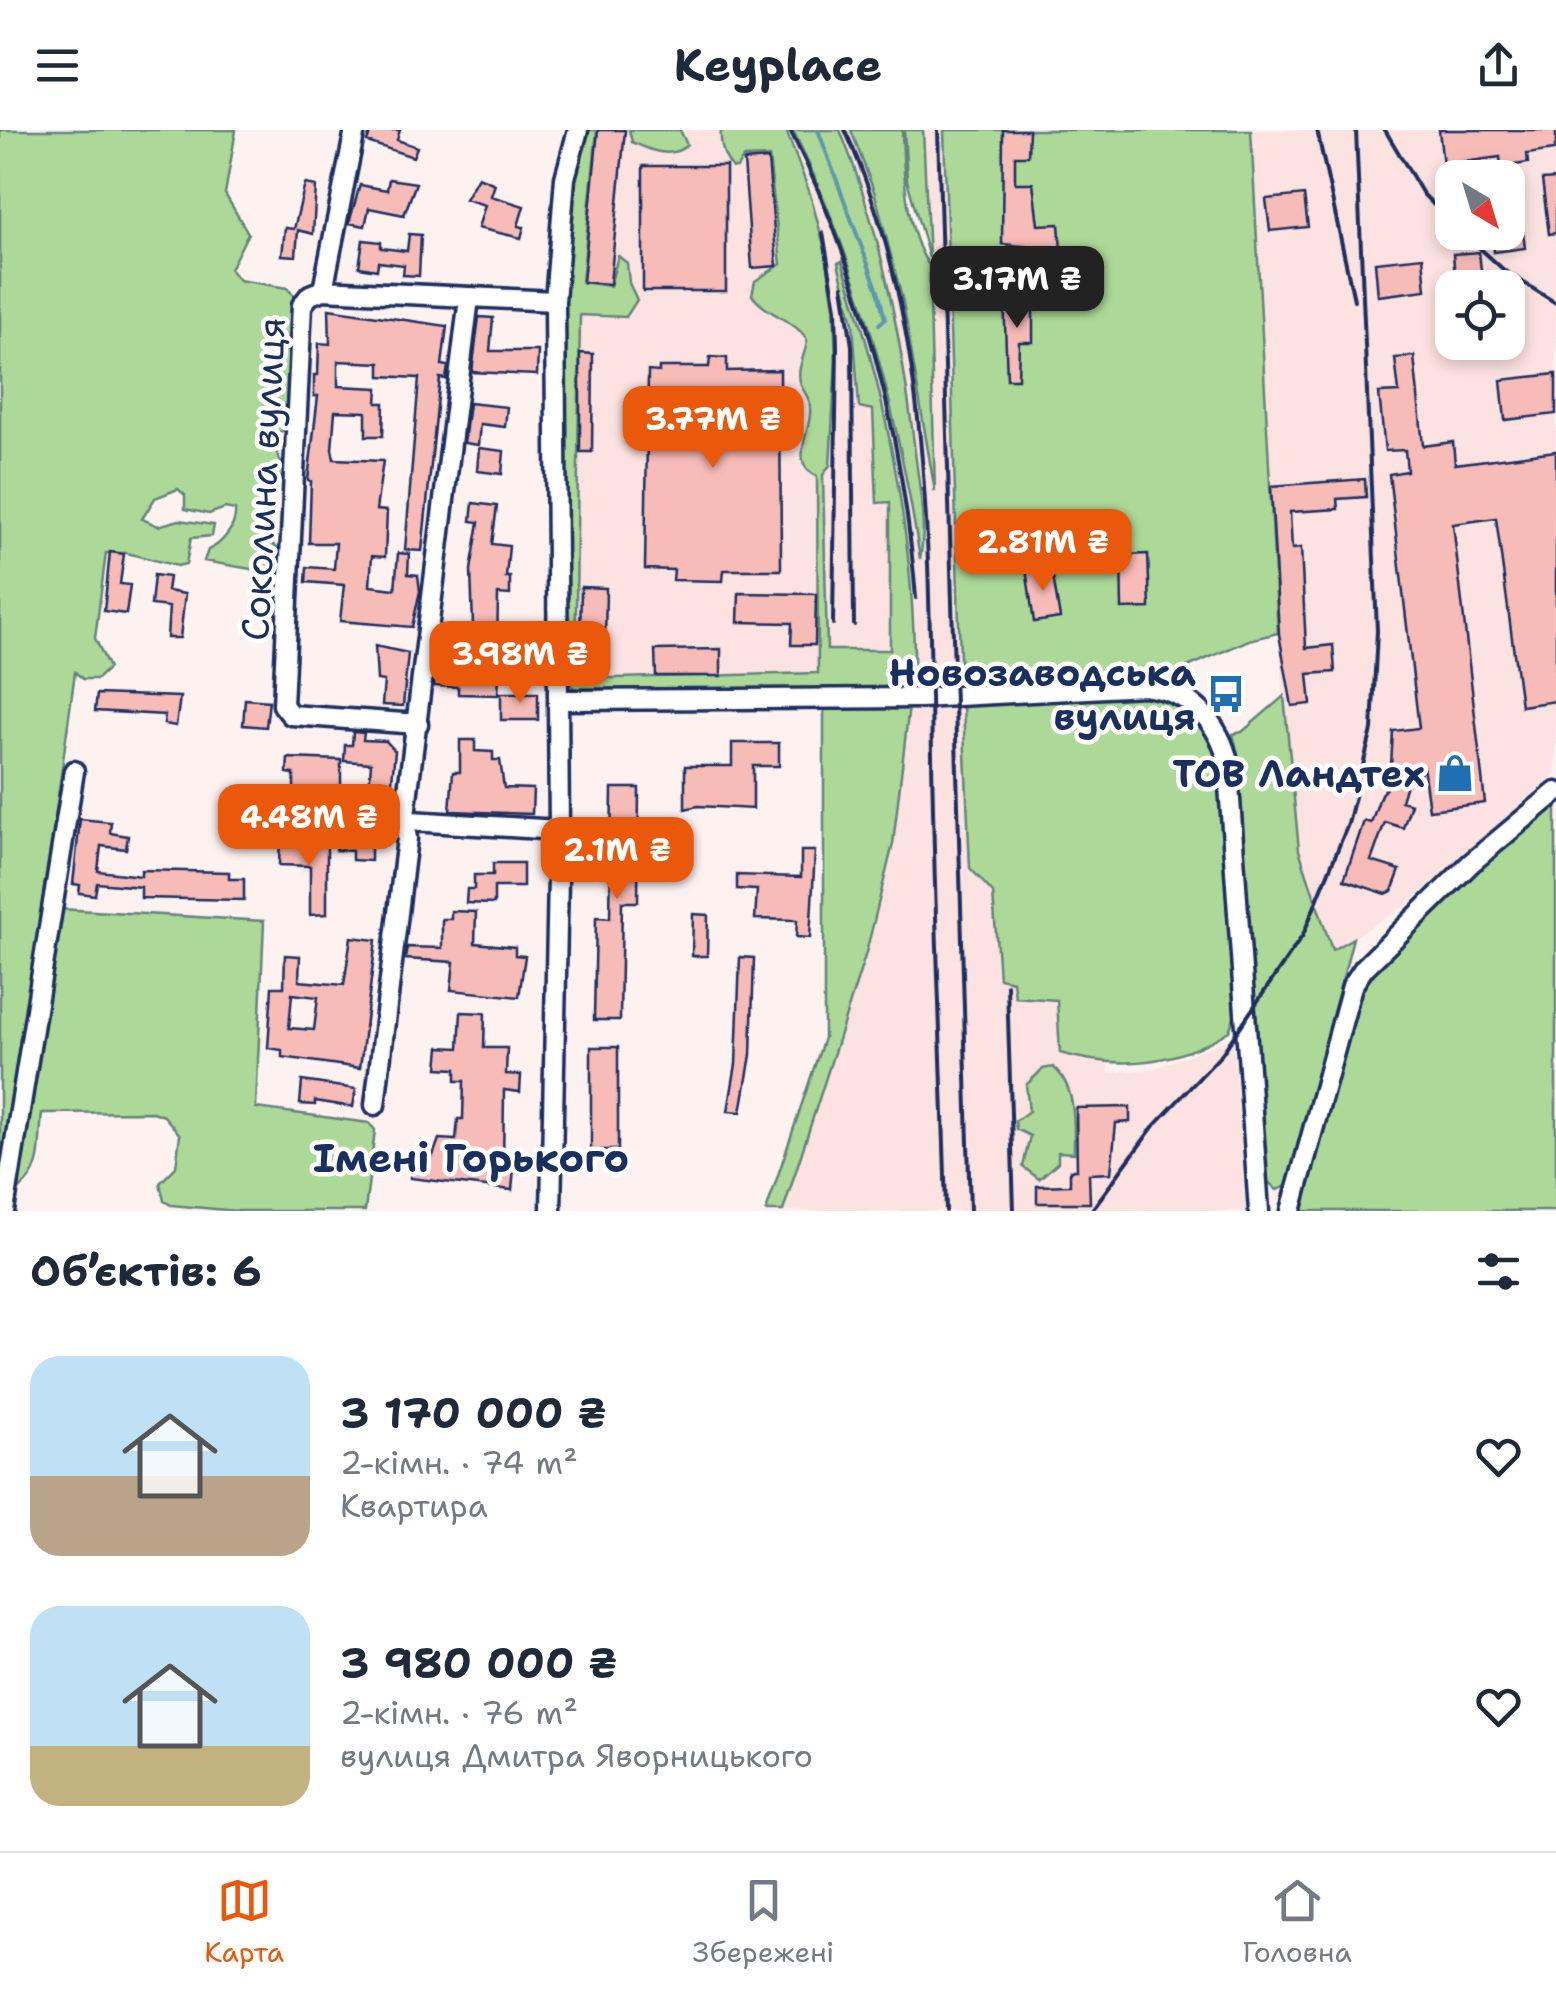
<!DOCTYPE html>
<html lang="uk">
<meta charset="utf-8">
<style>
:root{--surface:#fff;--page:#f2f2f3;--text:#1f2937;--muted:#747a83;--line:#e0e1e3;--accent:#ea580c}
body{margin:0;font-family:"Shantell Sans",sans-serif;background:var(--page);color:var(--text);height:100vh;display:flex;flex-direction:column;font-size:38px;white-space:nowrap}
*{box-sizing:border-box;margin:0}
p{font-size:32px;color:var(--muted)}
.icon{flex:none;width:55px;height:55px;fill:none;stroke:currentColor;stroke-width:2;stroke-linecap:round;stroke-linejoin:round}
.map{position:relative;height:1081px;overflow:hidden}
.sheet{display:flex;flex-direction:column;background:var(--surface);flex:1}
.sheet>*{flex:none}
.needle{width:65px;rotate:142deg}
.controls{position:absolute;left:1435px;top:30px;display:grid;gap:20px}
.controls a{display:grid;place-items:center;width:90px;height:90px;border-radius:20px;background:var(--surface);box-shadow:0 5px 15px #0003;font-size:50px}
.price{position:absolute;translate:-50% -85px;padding:0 22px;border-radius:20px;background:var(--accent);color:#fff;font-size:32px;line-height:65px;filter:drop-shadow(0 2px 5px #0008)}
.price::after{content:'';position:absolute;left:50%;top:60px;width:30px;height:22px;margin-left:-15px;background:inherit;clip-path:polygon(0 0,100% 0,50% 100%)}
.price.active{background:#222;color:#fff}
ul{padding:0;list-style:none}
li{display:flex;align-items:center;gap:30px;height:250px;padding:0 30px}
li span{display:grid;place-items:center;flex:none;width:280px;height:200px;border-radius:30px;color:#555}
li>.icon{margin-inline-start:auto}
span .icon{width:120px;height:120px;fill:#fffc;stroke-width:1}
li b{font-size:42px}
h2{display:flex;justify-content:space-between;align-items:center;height:120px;padding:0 30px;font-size:42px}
header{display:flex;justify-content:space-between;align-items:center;height:130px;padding:0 30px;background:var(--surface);font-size:45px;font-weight:700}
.menu{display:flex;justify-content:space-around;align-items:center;height:140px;border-top:2px solid var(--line);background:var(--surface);font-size:28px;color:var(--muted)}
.menu a{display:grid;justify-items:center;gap:5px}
.menu .active{color:var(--accent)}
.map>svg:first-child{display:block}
.built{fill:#fce2e0;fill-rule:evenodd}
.green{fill:#add998;stroke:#64847b;stroke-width:2.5}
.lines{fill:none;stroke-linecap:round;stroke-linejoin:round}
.stream{stroke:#5e97ad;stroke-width:4}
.building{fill:#f8bcb8;stroke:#1b2f5e;stroke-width:2.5;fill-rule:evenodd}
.minor-casing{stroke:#1b2f5e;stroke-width:25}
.minor{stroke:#fff;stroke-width:18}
.rail{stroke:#1b2f5e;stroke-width:4}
.labels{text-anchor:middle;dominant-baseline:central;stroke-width:9;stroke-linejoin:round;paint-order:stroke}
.street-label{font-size:38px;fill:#1b2f5e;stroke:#fff}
.poi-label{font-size:38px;font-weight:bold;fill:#1b2f5e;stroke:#fff;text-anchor:end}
.neighbourhood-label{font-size:40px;font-weight:bold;fill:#1b2f5e;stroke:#fff}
</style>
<header><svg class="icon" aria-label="menu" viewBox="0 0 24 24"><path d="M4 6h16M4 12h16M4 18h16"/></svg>Keyplace<svg class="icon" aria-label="share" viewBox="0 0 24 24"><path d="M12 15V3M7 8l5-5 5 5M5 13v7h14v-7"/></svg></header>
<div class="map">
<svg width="1556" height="1081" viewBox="0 0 1556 1081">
<rect width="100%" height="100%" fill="#fef2f1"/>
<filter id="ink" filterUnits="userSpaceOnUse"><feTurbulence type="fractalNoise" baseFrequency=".01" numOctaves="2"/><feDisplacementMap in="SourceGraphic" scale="20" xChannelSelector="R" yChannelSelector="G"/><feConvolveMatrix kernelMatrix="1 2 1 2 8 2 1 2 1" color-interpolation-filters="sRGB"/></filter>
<g filter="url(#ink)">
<path class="built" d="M597 0H762L817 204 818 544 575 549 580 155Z
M786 0H793L800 14 861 165 896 294 919 425 897 197 869 80 840 0H851L875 64 907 190 934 356 923 0H944L961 561H914L915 514 905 389 877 249 841 131 857 233 873 280 877 372 890 371V520L827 521 821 278 833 276 834 178 826 123 810 64Z
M1251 0H1556V643L1409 773 1332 821 1299 720 1278 503ZM1452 48H1508V102H1452ZM1452 158H1508V212H1452Z
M963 575 967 673 993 763 999 847 1013 851 1016 867 1057 869 1061 923 1108 935 1109 943 1153 939 1224 911 1233 913 1246 1081H783L866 823 893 714 909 576Z"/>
<path class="green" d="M0 0H236L225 64 248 103 230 139 239 150 287 158 297 168 291 300 274 302 270 308 287 345 268 352 269 366C245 389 266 408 284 425V438L274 443 204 431 208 420C222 414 237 396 235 380L225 378 209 384 185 379V365L178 359 155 368 142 389 158 396 179 390 214 395 212 406 191 408 186 434 177 436 127 423H106L95 508 109 538 97 549H83L75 542 43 778 264 791 256 978 369 993 375 1000 365 1081H237L171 1075 164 1071 160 1053 176 1037 180 1005 164 986 152 982 42 983C37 1035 45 1042 0 1075Z
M579 0H597L582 152 610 156 618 126 627 133 629 153 637 170 626 187 580 185 575 549 818 543 817 346C787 334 813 300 810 277 810 267 804 263 801 255 795 239 806 225 807 210 796 190 766 185 752 165L755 151 781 134 769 27 743 28 737 38H732C723 25 720 16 721 0H786L810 64 826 123 834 178 836 229 830 335 823 345 827 520H890V372L877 373 873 280 859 277 853 193 838 133 842 131C887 269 917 415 914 561L575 559 568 553 560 145Z
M629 0H680L687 15C670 30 650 20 632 12Z
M793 0H840C882 103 902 212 915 322 919 356 927 395 920 429 897 279 860 137 793 0Z
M851 0H902C903 39 906 104 929 135L935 362 903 172 875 64Z
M904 0H923L929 128 907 50Z
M944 0H1251L1278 503 1249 510 1156 551 961 561Z
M1144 563C1181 574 1206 593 1219 629L1235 885 1229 901C1175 935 1120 940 1060 923L1057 870 1015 867 1013 851 999 848 993 763 970 738 963 575Z
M1284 566 1299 720 1332 820 1353 808 1290 1055 1277 1060 1266 1050 1238 624 1233 604 1242 602Z
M824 573 909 576 893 714 866 823 783 1081H766L824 908Z
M1556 674V1081H1303L1353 879 1371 845 1479 740Z
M1053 937C1077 956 1074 996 1074 1023L1058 1022V1032L1039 1049 1023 1037 1030 1006 1016 999 1015 991 1029 981 1026 955 1043 939Z"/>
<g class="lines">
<path class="stream" d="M818 0 878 161 885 189 879 194"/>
</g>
<path class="building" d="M371 0H400L397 10 417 17 413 27 367 12Z
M598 0H625L610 154 583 152Z
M1003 0H1029L1028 26H1015V53H1033L1038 95 1059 94 1061 120 1002 114Z
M1439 0H1556V14L1554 20 1527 24 1528 33 1501 37 1500 27 1443 35Z
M768 29 777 136 752 138 744 31Z
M643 36H726V161H643Z
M478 47 495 54 491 66 524 76 518 96 524 97 521 108 478 98 485 75 465 69Z
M389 49 416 53 404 85 369 78 365 96 349 93 360 55 387 60Z
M1556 49V103L1549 104 1542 50Z
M305 54 316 56 313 104 298 100 296 126 282 125 285 98 294 99Z
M1304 65 1308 97 1270 101 1266 69Z
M1519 70 1525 118 1494 122 1492 102H1508V71Z
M409 104 421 105 419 146 403 145 404 135 378 132 377 140 359 137 363 110 381 112V118L407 121Z
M1479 122 1483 158H1456L1453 124Z
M1423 127 1426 160 1378 166 1375 132Z
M1004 165H1018L1019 175H1033V212H1019L1018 249H1007Z
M329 179 447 196 442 235 448 236 446 249 440 248 422 421 405 420 419 248 380 246V233L338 231V256L378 258 377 273H384L383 306H366V282L335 281 332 319 334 329 383 331 376 380 387 381 385 427 372 426 370 456 395 459 398 423 409 424 408 444 418 445 420 461 412 497 340 491 344 455 306 452 307 437 334 439 336 413H309L311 351 308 350 318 266H314V245H318L319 213 330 214Z
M479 187 493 188 490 221H538L537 245 472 242Z
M580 223 593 224 592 322H580Z
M1414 226 1423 316 1453 312 1455 334 1556 321V571L1521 576 1496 388 1453 394 1485 673 1429 680 1423 636 1418 651H1407L1401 671 1411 674 1403 698 1385 692 1371 731 1400 740 1392 761 1386 764 1344 750 1364 691 1371 693 1381 664 1390 654 1393 601 1419 598 1389 344 1407 341 1405 320 1385 321 1379 263 1399 262 1395 228Z
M710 227 727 228V241L780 240 781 440H724L723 451 673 450 674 440 645 439 648 241 659 242V237H709Z
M1556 244V284L1505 290 1501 250Z
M469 273 507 277 505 297 480 294 478 315 464 313Z
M479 318 504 321 502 344 477 341Z
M1365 349 1366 367 1337 369 1338 379 1290 382 1292 419 1301 418 1306 518 1333 515 1335 542 1308 544 1311 574 1292 576 1279 504 1271 356Z
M473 373 497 376 492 414 509 416 506 447H510V465L498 464 497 525 474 523 471 440 479 392 471 391Z
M110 422 124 424 120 454 130 455 126 484 104 481Z
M1148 424 1150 478 1122 479 1121 425Z
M1051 435 1060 488 1034 492 1026 439Z
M154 445 169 447 167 461 185 464 180 508H167L169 477 151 475Z
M581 457 606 458 605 512 580 511Z
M739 463 816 464 815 515H791L792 493 738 492Z
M375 516 408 523 403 576 382 575 384 551 377 550Z
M721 519V546H656L655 520Z
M483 526V546H499L498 565 458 564V557L434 556 440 527Z
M501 563H538V590H501Z
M97 564 180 567 176 596 164 594 165 585 95 581Z
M245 569 269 571 266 597 243 595Z
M353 602 364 603 363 610 386 611 395 621 390 670H380V677L368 676 371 633 344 631 345 615H352Z
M460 610H475V621L493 622V630H500L504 658 533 659 532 684 450 681 453 642H460Z
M732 613H779V636H753V679L698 676 685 679V636H732Z
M288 628 341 630V665L313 664V672L294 671V644L287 643Z
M612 658H639L638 772H622L620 890H594L596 787 610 788Z
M80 689 111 692 110 703 128 706 126 719 101 716 98 741 141 746V740L229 742V749H244V770L141 768V757L97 753 95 765 79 763 80 755 73 754Z
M337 699 349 700V707H371V731L352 730V721L336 720Z
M280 707 327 715V784L310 785V736L279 735Z
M801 721H815L810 808 796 807 797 790 755 789 757 760 737 759V745L801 747Z
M493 733H523V757H494V774L466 773 467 759H474V745H493Z
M451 781 476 782 475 813 515 817V825L525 826 519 867 451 860 454 832 405 829 407 817 442 818V789H451Z
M693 784 708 785 707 826H692Z
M351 807 376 810 360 938 282 927V920L268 918 272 857H284L285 825 300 826 299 851 344 855ZM292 864 318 867 314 900 289 898Z
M740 827 754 828 751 925 741 982 728 981 736 934Z
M461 882 485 883 484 918H507L506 944 521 945 520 962 504 960 503 1037 514 1038 512 1060 410 1048 412 1032 430 1034 439 1009 456 1010 458 989H463L464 951H456V939L438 938 440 917 459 918Z
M591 917H618V1020H591Z
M302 951 356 959 353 977 315 971V975L300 974Z
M1130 977V992L1116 993 1111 1043 1089 1044 1090 1073H1037V1056L1070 1055V1040H1077L1076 978Z"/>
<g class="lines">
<g class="minor-casing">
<path id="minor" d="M355 0 323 160 310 165 302 175 283 575 291 585 418 594
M323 160 555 171
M558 570 920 568 1143 556C1187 560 1215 587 1227 627L1259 1081
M280 683 559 700
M375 975 407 708 404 693 469 168
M4 1081 74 641
M551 1081 559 700 555 171 565 48 578 0
M1291 1081 1352 856 1364 838 1471 733 1556 662"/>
</g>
<use href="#minor" class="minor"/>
<path class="rail" d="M790 0C863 144 903 307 916 468
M845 0C933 194 928 418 932 626 934 778 942 929 946 1081
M938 0 970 1081
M1317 0 1354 170
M1385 0 1423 64 1452 93
M1462 102 1505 141 1556 173
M823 103 836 178 837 217 833 494
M843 156 852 216 854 495
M1007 855 1014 1081
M1091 1081 1153 997 1221 925 1303 805 1348 694 1372 600 1377 501 1356 0"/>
</g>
</g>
<defs>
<g id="bus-bare" transform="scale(3)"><path d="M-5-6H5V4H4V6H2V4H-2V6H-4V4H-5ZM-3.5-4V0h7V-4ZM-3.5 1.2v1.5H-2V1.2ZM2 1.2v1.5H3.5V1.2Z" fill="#1f6fb2" stroke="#fff" stroke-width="2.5" paint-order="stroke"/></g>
<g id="shop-bare" transform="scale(3)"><path d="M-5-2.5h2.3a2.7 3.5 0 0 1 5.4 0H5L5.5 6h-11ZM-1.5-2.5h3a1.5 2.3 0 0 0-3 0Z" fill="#1f6fb2" stroke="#fff" stroke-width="2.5" paint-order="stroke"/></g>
</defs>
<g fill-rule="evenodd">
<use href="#bus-bare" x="1226" y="564"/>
<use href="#shop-bare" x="1455" y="643"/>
</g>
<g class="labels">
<g class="street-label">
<text transform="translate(263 349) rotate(-87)">Соколина вулиця</text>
</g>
<g class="poi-label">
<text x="1196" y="542">Новозаводська<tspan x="1196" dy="44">вулиця</tspan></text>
<text x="1425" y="643">ТОВ Ландтех</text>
</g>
<g class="neighbourhood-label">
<text x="471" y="1028">Імені Горького</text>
</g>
</g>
</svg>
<div class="controls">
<a><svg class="needle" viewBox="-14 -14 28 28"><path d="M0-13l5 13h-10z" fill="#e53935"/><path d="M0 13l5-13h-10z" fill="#747a83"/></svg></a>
<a><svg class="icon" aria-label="locate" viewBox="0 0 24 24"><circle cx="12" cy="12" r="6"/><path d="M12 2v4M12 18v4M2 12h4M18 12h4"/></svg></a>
</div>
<b class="price active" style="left:1017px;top:201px">3.17M ₴</b>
<b class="price" style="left:713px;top:341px">3.77M ₴</b>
<b class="price" style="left:1043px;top:464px">2.81M ₴</b>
<b class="price" style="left:520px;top:576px">3.98M ₴</b>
<b class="price" style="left:309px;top:739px">4.48M ₴</b>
<b class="price" style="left:617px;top:772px">2.1M ₴</b>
</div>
<section class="sheet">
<h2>Об’єктів: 6<svg class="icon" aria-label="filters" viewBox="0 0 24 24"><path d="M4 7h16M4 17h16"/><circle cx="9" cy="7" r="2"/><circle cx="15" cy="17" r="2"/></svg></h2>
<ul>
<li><span style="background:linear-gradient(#bfe0f5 60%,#b9a48a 0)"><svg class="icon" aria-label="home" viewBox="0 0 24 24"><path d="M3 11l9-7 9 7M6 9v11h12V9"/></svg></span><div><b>3 170 000 ₴</b><p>2-кімн. · 74 m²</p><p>Квартира</p></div><svg class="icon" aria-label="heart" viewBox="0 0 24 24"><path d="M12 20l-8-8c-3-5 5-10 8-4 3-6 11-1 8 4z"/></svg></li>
<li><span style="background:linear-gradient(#bfe0f5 70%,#c2b280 0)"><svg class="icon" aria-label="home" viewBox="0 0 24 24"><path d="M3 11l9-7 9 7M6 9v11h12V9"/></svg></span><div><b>3 980 000 ₴</b><p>2-кімн. · 76 m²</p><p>вулиця Дмитра Яворницького</p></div><svg class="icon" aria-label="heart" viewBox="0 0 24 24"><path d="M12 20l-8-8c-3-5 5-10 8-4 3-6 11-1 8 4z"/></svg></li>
</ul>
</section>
<nav class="menu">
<a class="active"><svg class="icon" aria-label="map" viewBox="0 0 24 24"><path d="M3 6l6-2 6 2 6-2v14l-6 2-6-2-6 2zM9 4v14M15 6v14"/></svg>Карта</a>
<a><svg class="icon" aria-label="saved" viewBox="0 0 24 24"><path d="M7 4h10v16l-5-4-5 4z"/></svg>Збережені</a>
<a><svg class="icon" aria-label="home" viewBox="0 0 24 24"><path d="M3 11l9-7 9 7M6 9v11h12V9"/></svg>Головна</a>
</nav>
